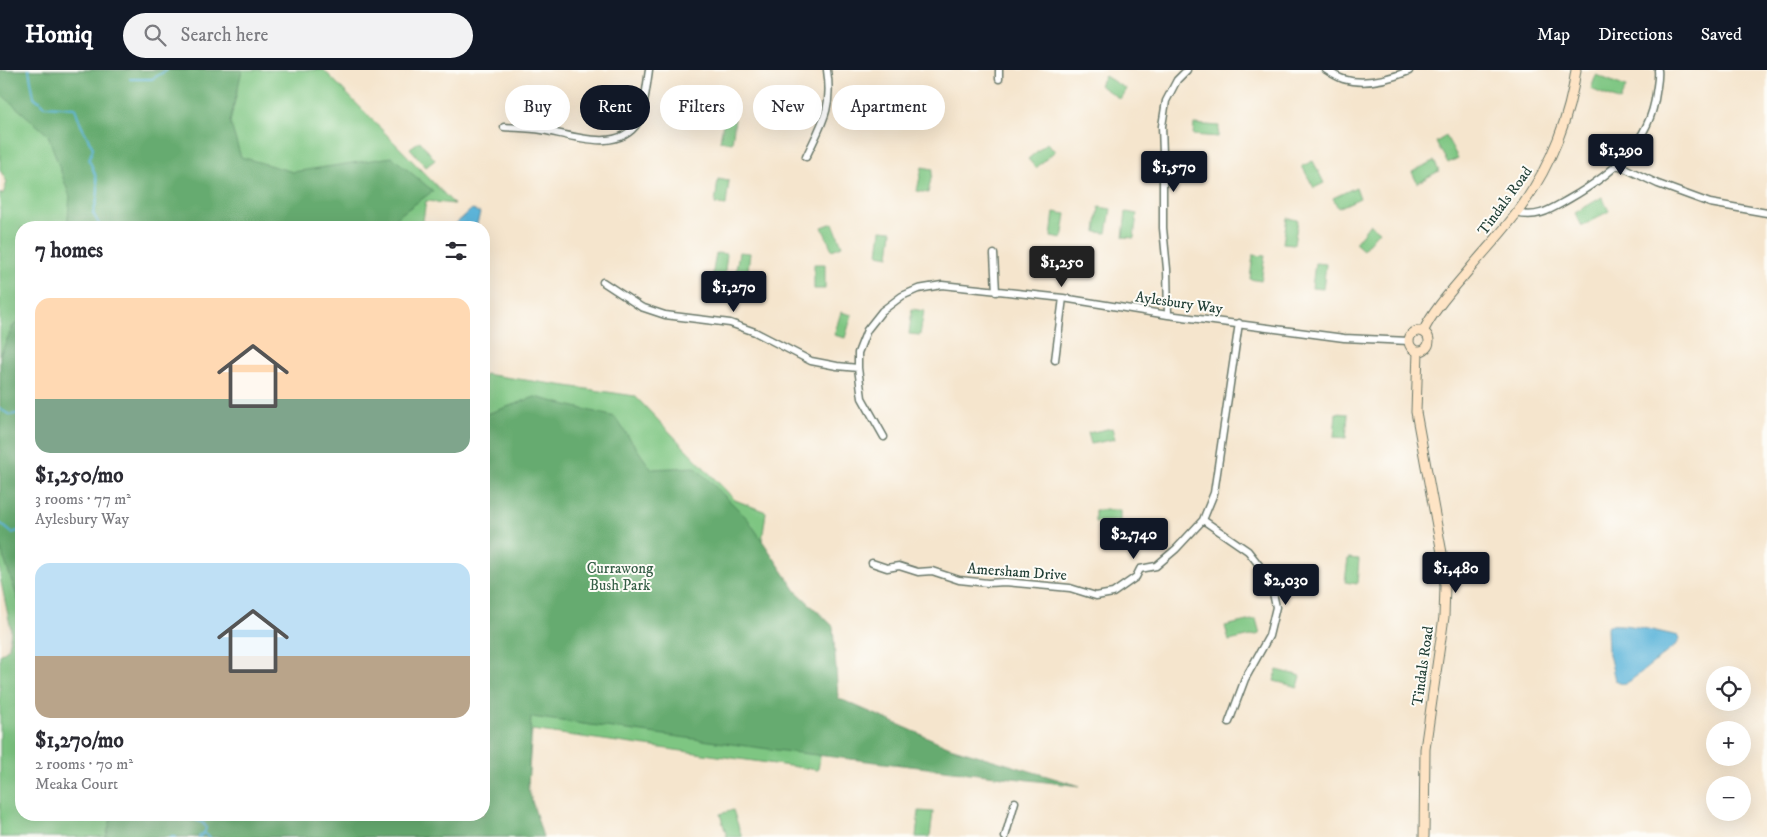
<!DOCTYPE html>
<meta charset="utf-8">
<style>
:root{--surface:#fff;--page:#f2f2f3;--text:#2b2b33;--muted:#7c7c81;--accent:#111827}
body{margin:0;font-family:"IM FELL DW Pica",serif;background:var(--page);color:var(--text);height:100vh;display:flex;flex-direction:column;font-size:19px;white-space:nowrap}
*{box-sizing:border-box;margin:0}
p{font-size:16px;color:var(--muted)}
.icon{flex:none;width:28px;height:28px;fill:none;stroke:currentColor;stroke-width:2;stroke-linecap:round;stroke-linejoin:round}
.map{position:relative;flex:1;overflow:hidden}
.side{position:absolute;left:15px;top:151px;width:475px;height:600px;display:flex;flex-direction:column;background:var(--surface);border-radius:20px;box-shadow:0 5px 20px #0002}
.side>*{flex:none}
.banner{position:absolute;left:505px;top:15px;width:475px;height:45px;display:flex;gap:10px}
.buttons{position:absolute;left:1706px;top:596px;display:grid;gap:10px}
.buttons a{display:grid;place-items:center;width:45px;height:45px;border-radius:50%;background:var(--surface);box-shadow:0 5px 20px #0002;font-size:25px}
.price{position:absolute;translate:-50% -42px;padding:0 11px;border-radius:5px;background:var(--accent);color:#fff;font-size:16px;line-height:32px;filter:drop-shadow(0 1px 2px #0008)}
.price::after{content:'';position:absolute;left:50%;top:30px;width:15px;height:11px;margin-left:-8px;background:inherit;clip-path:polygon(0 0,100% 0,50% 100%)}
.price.current{background:#222;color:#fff}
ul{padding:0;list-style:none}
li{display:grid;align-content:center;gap:10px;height:265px;padding:0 20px}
li span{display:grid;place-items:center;height:155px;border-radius:15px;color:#555}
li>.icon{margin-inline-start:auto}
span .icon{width:90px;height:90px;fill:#fffc;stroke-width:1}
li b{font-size:21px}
h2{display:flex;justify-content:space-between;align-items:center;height:60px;padding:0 20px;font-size:21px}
.tag{padding:0 18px;border-radius:22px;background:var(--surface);box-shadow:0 5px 20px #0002;font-size:18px;line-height:45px}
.tag.current{background:var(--accent);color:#fff}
header{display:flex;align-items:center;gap:30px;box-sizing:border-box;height:70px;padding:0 25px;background:var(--accent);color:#fff}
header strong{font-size:24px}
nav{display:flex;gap:28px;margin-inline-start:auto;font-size:18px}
.search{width:350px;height:45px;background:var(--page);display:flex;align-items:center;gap:12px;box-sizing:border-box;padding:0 18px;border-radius:28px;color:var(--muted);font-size:19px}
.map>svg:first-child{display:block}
.green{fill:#7ec682;stroke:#4e825b}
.forest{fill:#66ab70;stroke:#427452}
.water{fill:#5db5da;stroke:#3e7987}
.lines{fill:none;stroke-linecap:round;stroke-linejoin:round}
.stream{stroke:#5db5da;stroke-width:2}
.street-casing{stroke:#6a786a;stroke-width:9}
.secondary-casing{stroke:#6a786a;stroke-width:11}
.street{stroke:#fff;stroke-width:6}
.secondary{stroke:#fee4c5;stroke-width:9}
.labels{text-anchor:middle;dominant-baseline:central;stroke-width:4;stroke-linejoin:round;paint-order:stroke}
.street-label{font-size:15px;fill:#1f3d34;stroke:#fdfcf7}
.park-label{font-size:15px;fill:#375f48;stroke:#fdfcf7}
</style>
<header>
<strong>Homiq</strong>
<div class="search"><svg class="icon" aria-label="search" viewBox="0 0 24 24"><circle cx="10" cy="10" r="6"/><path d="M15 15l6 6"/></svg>Search here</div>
<nav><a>Map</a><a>Directions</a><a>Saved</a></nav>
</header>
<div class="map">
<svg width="1767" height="767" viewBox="0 0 1767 767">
<rect width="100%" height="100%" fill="#fdfcf7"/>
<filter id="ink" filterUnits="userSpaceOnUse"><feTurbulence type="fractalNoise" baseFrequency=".02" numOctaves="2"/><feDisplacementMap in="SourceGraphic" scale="10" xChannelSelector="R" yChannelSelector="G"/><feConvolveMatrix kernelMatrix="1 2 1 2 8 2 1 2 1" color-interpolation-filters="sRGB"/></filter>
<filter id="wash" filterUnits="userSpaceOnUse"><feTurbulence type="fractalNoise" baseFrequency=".0096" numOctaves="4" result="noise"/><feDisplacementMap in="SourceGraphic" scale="20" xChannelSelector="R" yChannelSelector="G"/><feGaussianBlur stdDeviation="1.12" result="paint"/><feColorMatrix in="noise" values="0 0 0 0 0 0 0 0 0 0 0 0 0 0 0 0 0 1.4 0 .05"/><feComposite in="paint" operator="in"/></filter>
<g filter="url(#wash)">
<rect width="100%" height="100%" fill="#f5e5cd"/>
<path class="green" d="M0 0H324L454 134 426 131 422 157 21 158V745H484V304L635 326 735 430 766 442 749 566 826 646 818 700 532 660 524 767H0V585L9 578 11 559 0 507V123L3 124 7 112 0 100Z
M1596 5 1626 17 1620 31 1591 19Z
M1105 6 1126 19 1120 29 1099 15Z
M724 47 735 49 732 73 720 71Z
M1194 54 1219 56 1218 67 1193 65Z
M1446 66 1458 88 1448 93 1436 72Z
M420 71 435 90 426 97 410 78Z
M1047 73 1055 81 1036 98 1028 89Z
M1313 91 1324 113 1314 118 1302 96Z
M1434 91 1439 101 1417 113 1412 102Z
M922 97 933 99 928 123 917 121Z
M718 109 729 111 726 135 715 134Z
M1356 117 1360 128 1338 138 1333 128Z
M1602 127 1609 141 1582 156 1575 143Z
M1099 137 1111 139 1107 163 1096 162Z
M1054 142 1066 144 1062 169 1051 167Z
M1126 142 1137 144 1134 168 1123 167Z
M1287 148 1298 150 1294 174 1283 173Z
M833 153 842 176 832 180 822 157Z
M1370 154 1379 161 1363 180 1355 173Z
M881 160 892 161 889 186 878 184Z
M739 182 750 183 747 208 735 206Z
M716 183 727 184 724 209 712 207Z
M1253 185 1265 186 1261 211 1250 209Z
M1315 193 1326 194 1323 219 1312 218Z
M814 194H825V219H814Z
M912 239 924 241 920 265 909 264Z
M841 242 852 245 845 268 834 265Z
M1336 343 1348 344 1346 368 1334 367Z
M1112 358 1115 369 1091 374 1088 363Z
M1095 440H1120V451L1095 452Z
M1348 488 1359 489 1357 514 1345 512Z
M1256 549 1260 564 1229 571 1225 556Z
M1277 600 1301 606 1298 617 1274 611Z
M733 740 742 767H727L720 744Z
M919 741 933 742 930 767H916Z"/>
<path class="forest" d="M0 0H242L230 52 241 87 293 102 392 87 433 121 383 157H67L70 127 48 65 0 23Z
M21 248V532H19L0 477V285L13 256Z
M535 327 615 347 651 399 695 397 747 448 796 521 833 556 838 628 950 677 1080 716 791 682 531 647 528 718 543 767H106L112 745H484V345Z"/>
<path class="water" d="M472 139 480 143 476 157H452Z
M1609 555C1630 553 1658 562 1679 566L1680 569 1676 575 1630 611C1625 614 1620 615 1615 610L1608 580 1607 558Z"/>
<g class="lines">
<path class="stream" d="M29 0 34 27 45 36 75 38 81 55 93 78 89 90C99 111 101 121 93 143L101 158
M130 9H152L167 0
M0 339 10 345 21 343
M0 453 12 463 21 460
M180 745C190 748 219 753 199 767
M204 763 210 767
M170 767H176"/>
</g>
</g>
<g filter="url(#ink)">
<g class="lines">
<g class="street-casing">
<path id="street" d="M1326 0C1331 3 1337 7 1343 9 1365 16 1389 9 1409 1
M999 9V0
M504 57C516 58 529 58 542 60 570 65 619 84 638 52 644 42 647 13 649 0
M806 87C822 53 833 39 827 0
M1618 95 1658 114 1710 133 1767 143
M1516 143C1538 149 1551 139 1569 129 1611 105 1650 73 1656 23 1657 15 1659 8 1658 0
M994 184 996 222
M603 212 641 237 665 245 730 253 755 262 811 291 837 296 858 298
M1168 245 1167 199 1163 158V84L1162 56 1166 31 1177 10 1187 0
M1055 290 1063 228
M884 367 862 328 858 298V283L867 260 882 241 902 226 918 219 942 215 1063 228 1168 245 1344 268 1409 271
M1203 450 1248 481 1270 509 1276 537 1269 566 1245 609 1229 652
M872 493 887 498 899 496 918 502 932 501 959 510 988 513 1005 512 1070 518 1096 526 1113 523 1136 507 1140 499 1156 496 1176 479 1203 450 1214 423 1239 253
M1005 767 1015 732"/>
</g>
<g class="secondary-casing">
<path id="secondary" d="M1409 271a10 10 0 1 1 20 0a10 10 0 1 1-20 0Z
M1423 262C1435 237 1456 216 1473 195 1490 175 1509 155 1524 133 1551 94 1570 47 1576 0
M1418 281 1416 342 1442 483 1445 516 1444 547 1425 679 1424 767"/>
</g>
<use href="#street" class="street"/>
<use href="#secondary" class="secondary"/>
</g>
</g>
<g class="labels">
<g class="street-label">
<text transform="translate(1505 131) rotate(-54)">Tindals Road</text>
<text transform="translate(1179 233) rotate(8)">Aylesbury Way</text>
<text transform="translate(1017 502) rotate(4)">Amersham Drive</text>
<text transform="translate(1423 596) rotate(-82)">Tindals Road</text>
</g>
<g class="park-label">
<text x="620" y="498">Currawong<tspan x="620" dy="17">Bush Park</tspan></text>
</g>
</g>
</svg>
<div class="buttons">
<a><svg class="icon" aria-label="locate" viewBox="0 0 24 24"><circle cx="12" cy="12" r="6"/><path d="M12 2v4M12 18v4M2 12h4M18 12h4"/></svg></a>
<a>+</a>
<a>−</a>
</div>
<b class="price" style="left:1621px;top:106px">$1,290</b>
<b class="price" style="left:1174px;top:123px">$1,570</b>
<b class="price current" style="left:1062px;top:218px">$1,250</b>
<b class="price" style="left:734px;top:243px">$1,270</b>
<b class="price" style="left:1134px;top:490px">$2,740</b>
<b class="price" style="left:1456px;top:524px">$1,480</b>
<b class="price" style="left:1286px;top:536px">$2,030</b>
<div class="banner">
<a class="tag">Buy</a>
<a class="tag current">Rent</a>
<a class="tag">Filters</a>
<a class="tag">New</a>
<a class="tag">Apartment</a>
</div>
<section class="side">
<h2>7 homes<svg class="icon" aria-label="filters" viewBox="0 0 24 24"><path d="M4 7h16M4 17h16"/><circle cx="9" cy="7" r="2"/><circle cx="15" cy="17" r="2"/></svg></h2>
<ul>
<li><span style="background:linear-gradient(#ffd9b3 65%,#7fa58c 0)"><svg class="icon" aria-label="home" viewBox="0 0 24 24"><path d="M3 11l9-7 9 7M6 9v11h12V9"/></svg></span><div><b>$1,250/mo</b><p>3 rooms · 77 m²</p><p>Aylesbury Way</p></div></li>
<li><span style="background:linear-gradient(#bfe0f5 60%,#b9a48a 0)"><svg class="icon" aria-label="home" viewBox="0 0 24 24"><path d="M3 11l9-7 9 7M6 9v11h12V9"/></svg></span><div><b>$1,270/mo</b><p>2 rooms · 70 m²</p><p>Meaka Court</p></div></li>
</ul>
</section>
</div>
